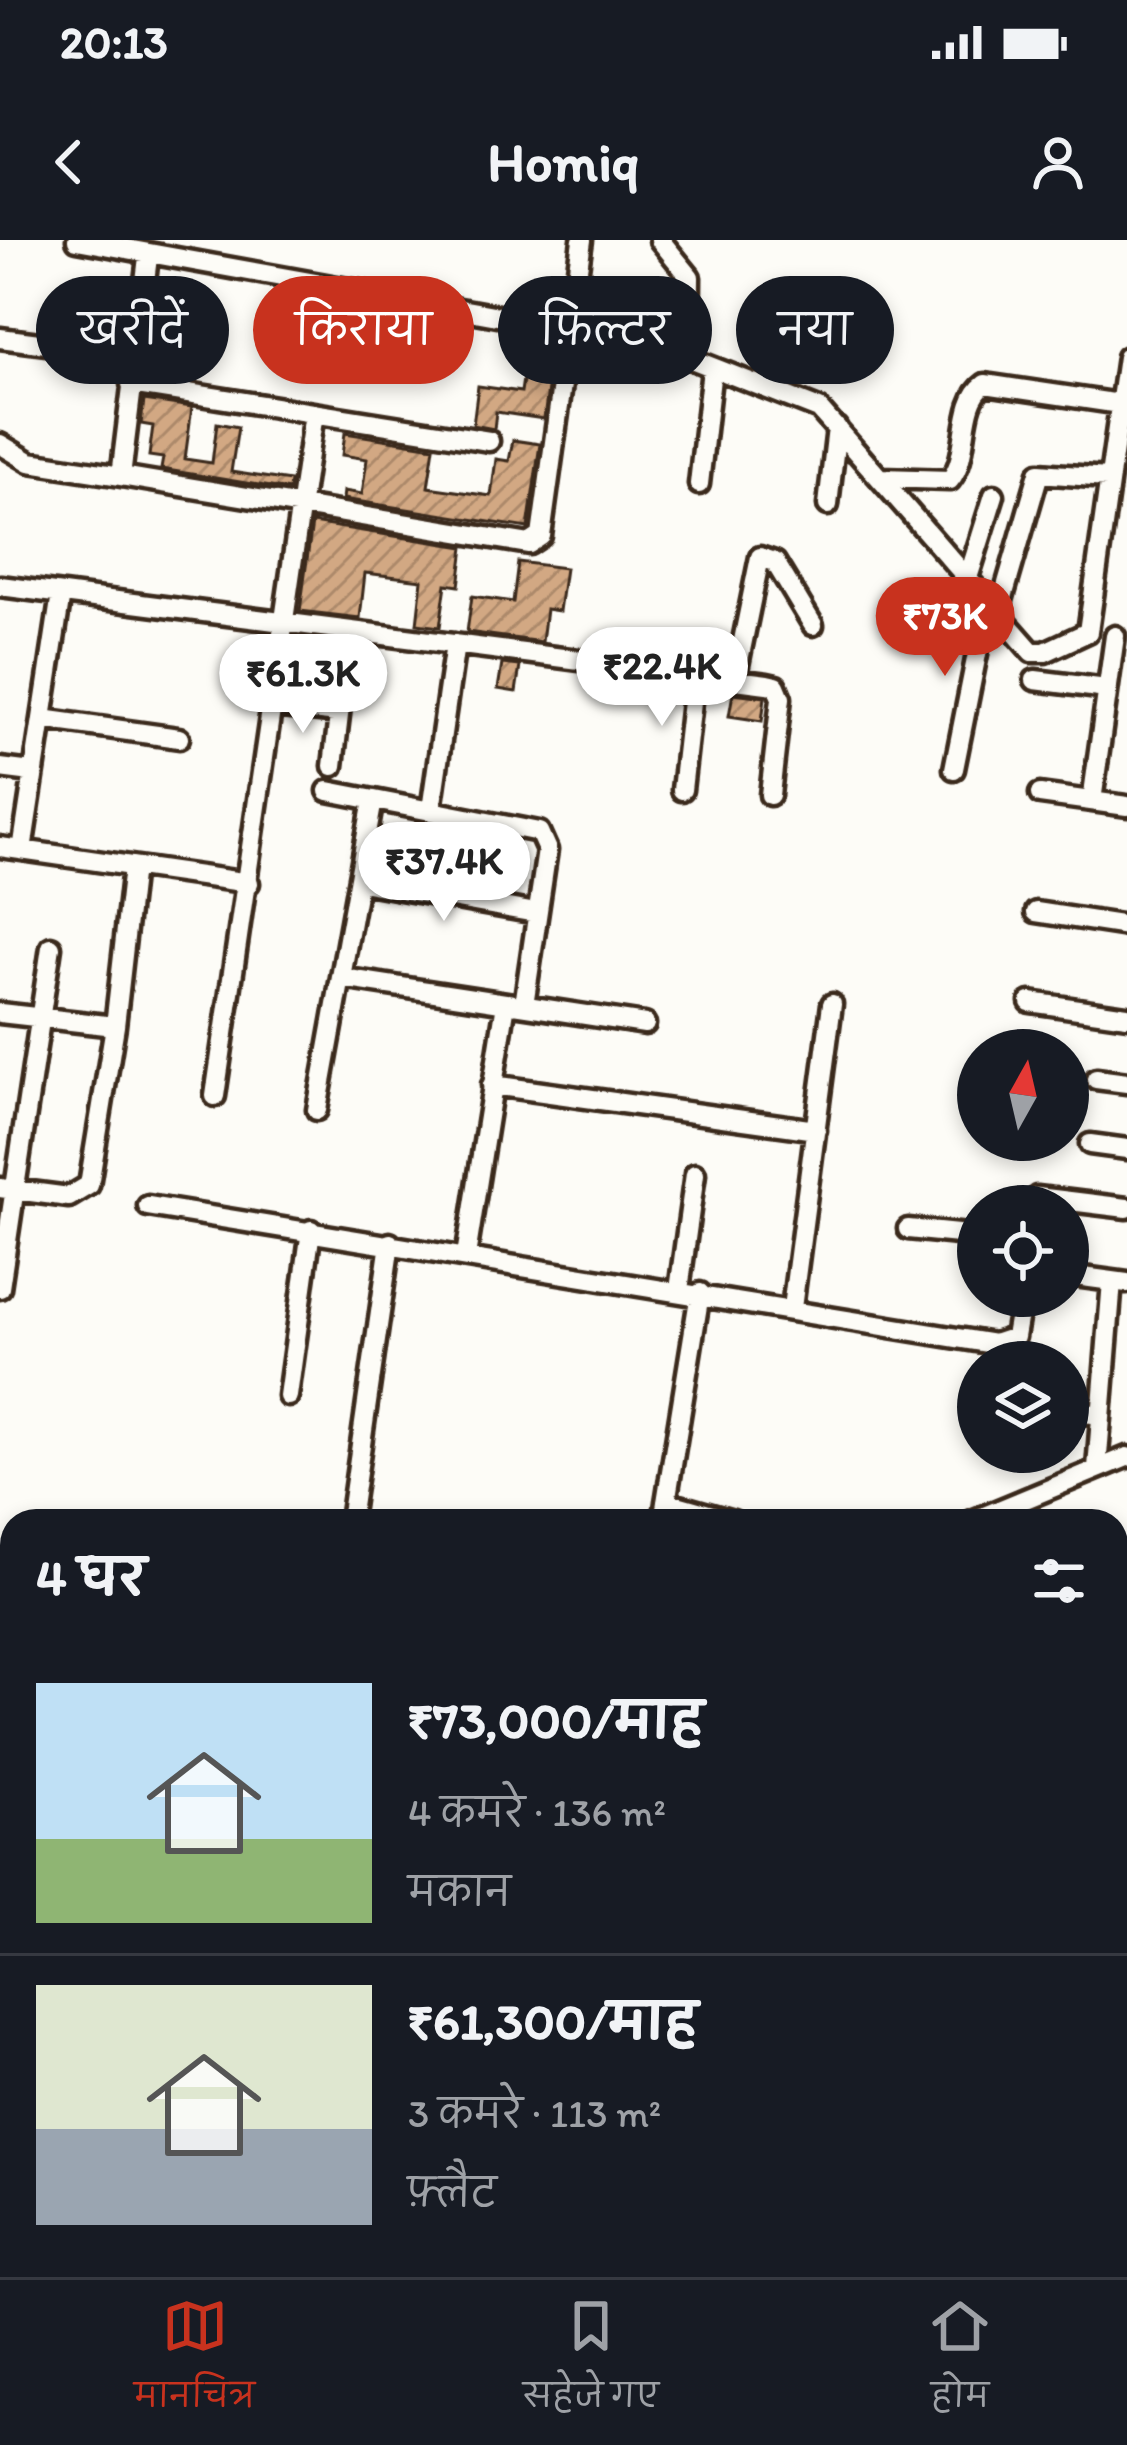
<!DOCTYPE html>
<html lang="hi">
<meta charset="utf-8">
<style>
:root{--surface:#171b24;--page:#242831;--text:#f1f3f6;--muted:#9ea1a6;--line:#363941;--accent:#c8321e}
body{margin:0;font-family:Itim,"Playpen Sans Deva",sans-serif;background:var(--page);color:var(--text);height:100vh;display:flex;flex-direction:column;font-size:45px;white-space:nowrap}
*{box-sizing:border-box;margin:0}
p{font-size:39px;color:var(--muted)}
.icon{flex:none;width:66px;height:66px;fill:none;stroke:currentColor;stroke-width:2;stroke-linecap:round;stroke-linejoin:round}
.map{position:relative;flex:1;overflow:hidden}
.sheet{position:absolute;left:0px;top:1269px;width:1128px;height:768px;display:flex;flex-direction:column;background:var(--surface);border-radius:36px 36px 0 0;box-shadow:0 6px 18px #0003}
.sheet>*{flex:none}
.guide{position:absolute;left:36px;top:36px;width:1056px;height:108px;display:flex;gap:24px}
.needle{width:78px;rotate:8deg}
.controls{position:absolute;left:957px;top:789px;display:grid;gap:24px}
.controls a{display:grid;place-items:center;width:132px;height:132px;border-radius:50%;background:var(--surface);box-shadow:0 6px 18px #0003;font-size:60px}
.price{position:absolute;translate:-50% -102px;padding:0 27px;border-radius:42px;background:#fff;color:#222;font-size:39px;line-height:78px;filter:drop-shadow(0 3px 6px #0008)}
.price::after{content:'';position:absolute;left:50%;top:72px;width:36px;height:27px;margin-left:-18px;background:inherit;clip-path:polygon(0 0,100% 0,50% 100%)}
.price.current{background:var(--accent);color:#fff}
ul{padding:0;list-style:none}
li{display:flex;align-items:center;gap:36px;height:300px;padding:0 36px}
li+li{border-top:3px solid var(--line)}
li span{display:grid;place-items:center;flex:none;width:336px;height:240px;border-radius:0px;color:#555}
li>.icon{margin-inline-start:auto}
span .icon{width:144px;height:144px;fill:#fffc;stroke-width:1}
li b{font-size:51px}
h2{display:flex;justify-content:space-between;align-items:center;height:144px;padding:0 36px;font-size:51px}
.chip{padding:0 42px;border-radius:54px;background:var(--surface);box-shadow:0 6px 18px #0003;font-size:42px;line-height:108px}
.chip.current{background:var(--accent);color:#fff}
.status{display:flex;justify-content:space-between;align-items:center;height:84px;padding:0 60px;background:var(--surface);direction:ltr}
.status svg{height:33px;fill:currentColor}
header{display:flex;justify-content:space-between;align-items:center;height:156px;padding:0 36px;background:var(--surface);font-size:54px;font-weight:700}
.tab-bar{display:flex;justify-content:space-around;align-items:center;height:168px;border-top:3px solid var(--line);background:var(--surface);font-size:33px;color:var(--muted)}
.tab-bar a{display:grid;justify-items:center;gap:6px}
.tab-bar .current{color:var(--accent)}
.map>svg:first-child{display:block}
.building{fill:url(#building-hatch);stroke:#3b2a1e;stroke-width:3}
.lines{fill:none;stroke-linecap:round;stroke-linejoin:round}
.street-casing{stroke:#3b2a1e;stroke-width:27}
.street{stroke:#fdfcf7;stroke-width:18}
</style>
<div class="status"><b>20:13</b><svg viewBox="0 0 49 12"><path d="M0 12V9h3v3zM5 12V6h3v6zM10 12V3h3v9zM15 12V0h3v12zM26 1h20v11H26zM47 4h2v5h-2z"/></svg></div>
<header><svg class="icon" aria-label="back" viewBox="0 0 24 24"><path d="M15 5l-7 7 7 7"/></svg>Homiq<svg class="icon" aria-label="person" viewBox="0 0 24 24"><circle cx="12" cy="8" r="4"/><path d="M4 21q1-7 8-7t8 7"/></svg></header>
<div class="map">
<svg width="1127" height="2037" viewBox="0 0 1127 2037">
<defs>
<pattern id="building-hatch" width="6" height="6" patternUnits="userSpaceOnUse" patternTransform="scale(3)"><rect width="6" height="6" fill="#d2a883"/><path d="M-1 1l2-2M0 6l6-6M5 7l2-2" fill="none" stroke="#ac896b"/></pattern>
</defs>
<rect width="100%" height="100%" fill="#fdfcf7"/>
<filter id="ink" filterUnits="userSpaceOnUse"><feTurbulence type="fractalNoise" baseFrequency=".00833" numOctaves="2"/><feDisplacementMap in="SourceGraphic" scale="24" xChannelSelector="R" yChannelSelector="G"/><feConvolveMatrix kernelMatrix="1 2 1 2 8 2 1 2 1" color-interpolation-filters="sRGB"/></filter>
<g filter="url(#ink)">
<path class="building" d="M529 99 554 103 544 179 496 172 494 189 473 185 478 146 521 152Z
M144 160 192 167 185 219 212 223 217 183 238 187 231 232 290 241 289 250 161 229 163 218 149 216 153 186 141 184Z
M345 193 434 207 428 247 491 256 496 219 509 221 513 200 540 204 528 288 343 259 344 251 362 254 367 219 342 215Z
M312 283 464 307 459 346 446 344 440 387 417 384 422 340 365 333 360 378 300 371Z
M518 322 565 328 559 371 546 369 542 402 467 392 472 356 513 362Z
M502 424 520 426 516 452 498 449Z
M733 453 765 457 762 481 729 476Z"/>
<g class="lines">
<g class="street-casing">
<path id="street" d="M77 0 570 89
M660 0 690 37 689 118 819 169 1032 412H1045L1088 392 1127 117
M148 17 121 236 529 304 541 296 582 0
M0 98 47 104
M131 144 489 201
M0 204 30 222 121 236
M881 238 950 240C971 215 958 163 985 144L1120 164
M699 244 712 129
M828 265 837 188
M968 338 994 255
M0 346 767 444 776 446 781 458 770 555
M999 371 1039 233 1107 238
M735 440 760 317 775 322 813 385
M1035 440 1107 449
M273 466 339 473
M42 479 179 498
M333 526 349 391
M0 528 32 532
M954 529 988 359
M682 550 695 435
M328 551 539 592 547 610 524 765
M1040 554 1127 566
M1092 561 1115 396
M431 570 455 404
M0 607 249 643
M22 610 61 354
M361 642 536 673
M1036 672 1127 686
M342 738 645 784
M1030 762 1127 776
M0 773 115 786
M1096 839 1127 843
M492 845 816 890
M215 856 314 173
M317 870 373 560
M1090 904 1127 909
M0 948 69 957 89 945 115 786 133 627
M148 966 994 1104 1015 1097 1022 1056
M1030 966 1037 957 1127 968
M908 989 978 996
M466 1016 506 763
M1068 1035 1127 1043
M0 1048 51 707
M679 1050 695 934
M792 1068 832 764
M288 1156 311 990
M1068 1171 1101 1175
M1097 1228 1112 1041
M666 1262 733 1281
M350 1281 390 1003
M663 1281 700 1053
M972 1281 1127 1217
M0 1421 12 1422"/>
</g>
<use href="#street" class="street"/>
</g>
</g>
</svg>
<div class="controls">
<a><svg class="needle" viewBox="-14 -14 28 28"><path d="M0-13l5 13h-10z" fill="#e53935"/><path d="M0 13l5-13h-10z" fill="#9ea1a6"/></svg></a>
<a><svg class="icon" aria-label="locate" viewBox="0 0 24 24"><circle cx="12" cy="12" r="6"/><path d="M12 2v4M12 18v4M2 12h4M18 12h4"/></svg></a>
<a><svg class="icon" aria-label="layers" viewBox="0 0 24 24"><path d="M12 4l9 5-9 5-9-5zM3 14l9 5 9-5"/></svg></a>
</div>
<b class="price current" style="left:945px;top:439px">₹73K</b>
<b class="price" style="left:662px;top:489px">₹22.4K</b>
<b class="price" style="left:303px;top:496px">₹61.3K</b>
<b class="price" style="left:444px;top:684px">₹37.4K</b>
<div class="guide">
<a class="chip">खरीदें</a>
<a class="chip current">किराया</a>
<a class="chip">फ़िल्टर</a>
<a class="chip">नया</a>
</div>
<section class="sheet">
<h2>4 घर<svg class="icon" aria-label="filters" viewBox="0 0 24 24"><path d="M4 7h16M4 17h16"/><circle cx="9" cy="7" r="2"/><circle cx="15" cy="17" r="2"/></svg></h2>
<ul>
<li><span style="background:linear-gradient(#bfe0f5 65%,#8fb573 0)"><svg class="icon" aria-label="home" viewBox="0 0 24 24"><path d="M3 11l9-7 9 7M6 9v11h12V9"/></svg></span><div><b>₹73,000/माह</b><p>4 कमरे · 136 m²</p><p>मकान</p></div></li>
<li><span style="background:linear-gradient(#dfe7d0 60%,#9aa5b1 0)"><svg class="icon" aria-label="home" viewBox="0 0 24 24"><path d="M3 11l9-7 9 7M6 9v11h12V9"/></svg></span><div><b>₹61,300/माह</b><p>3 कमरे · 113 m²</p><p>फ़्लैट</p></div></li>
</ul>
</section>
</div>
<nav class="tab-bar">
<a class="current"><svg class="icon" aria-label="map" viewBox="0 0 24 24"><path d="M3 6l6-2 6 2 6-2v14l-6 2-6-2-6 2zM9 4v14M15 6v14"/></svg>मानचित्र</a>
<a><svg class="icon" aria-label="saved" viewBox="0 0 24 24"><path d="M7 4h10v16l-5-4-5 4z"/></svg>सहेजे गए</a>
<a><svg class="icon" aria-label="home" viewBox="0 0 24 24"><path d="M3 11l9-7 9 7M6 9v11h12V9"/></svg>होम</a>
</nav>
